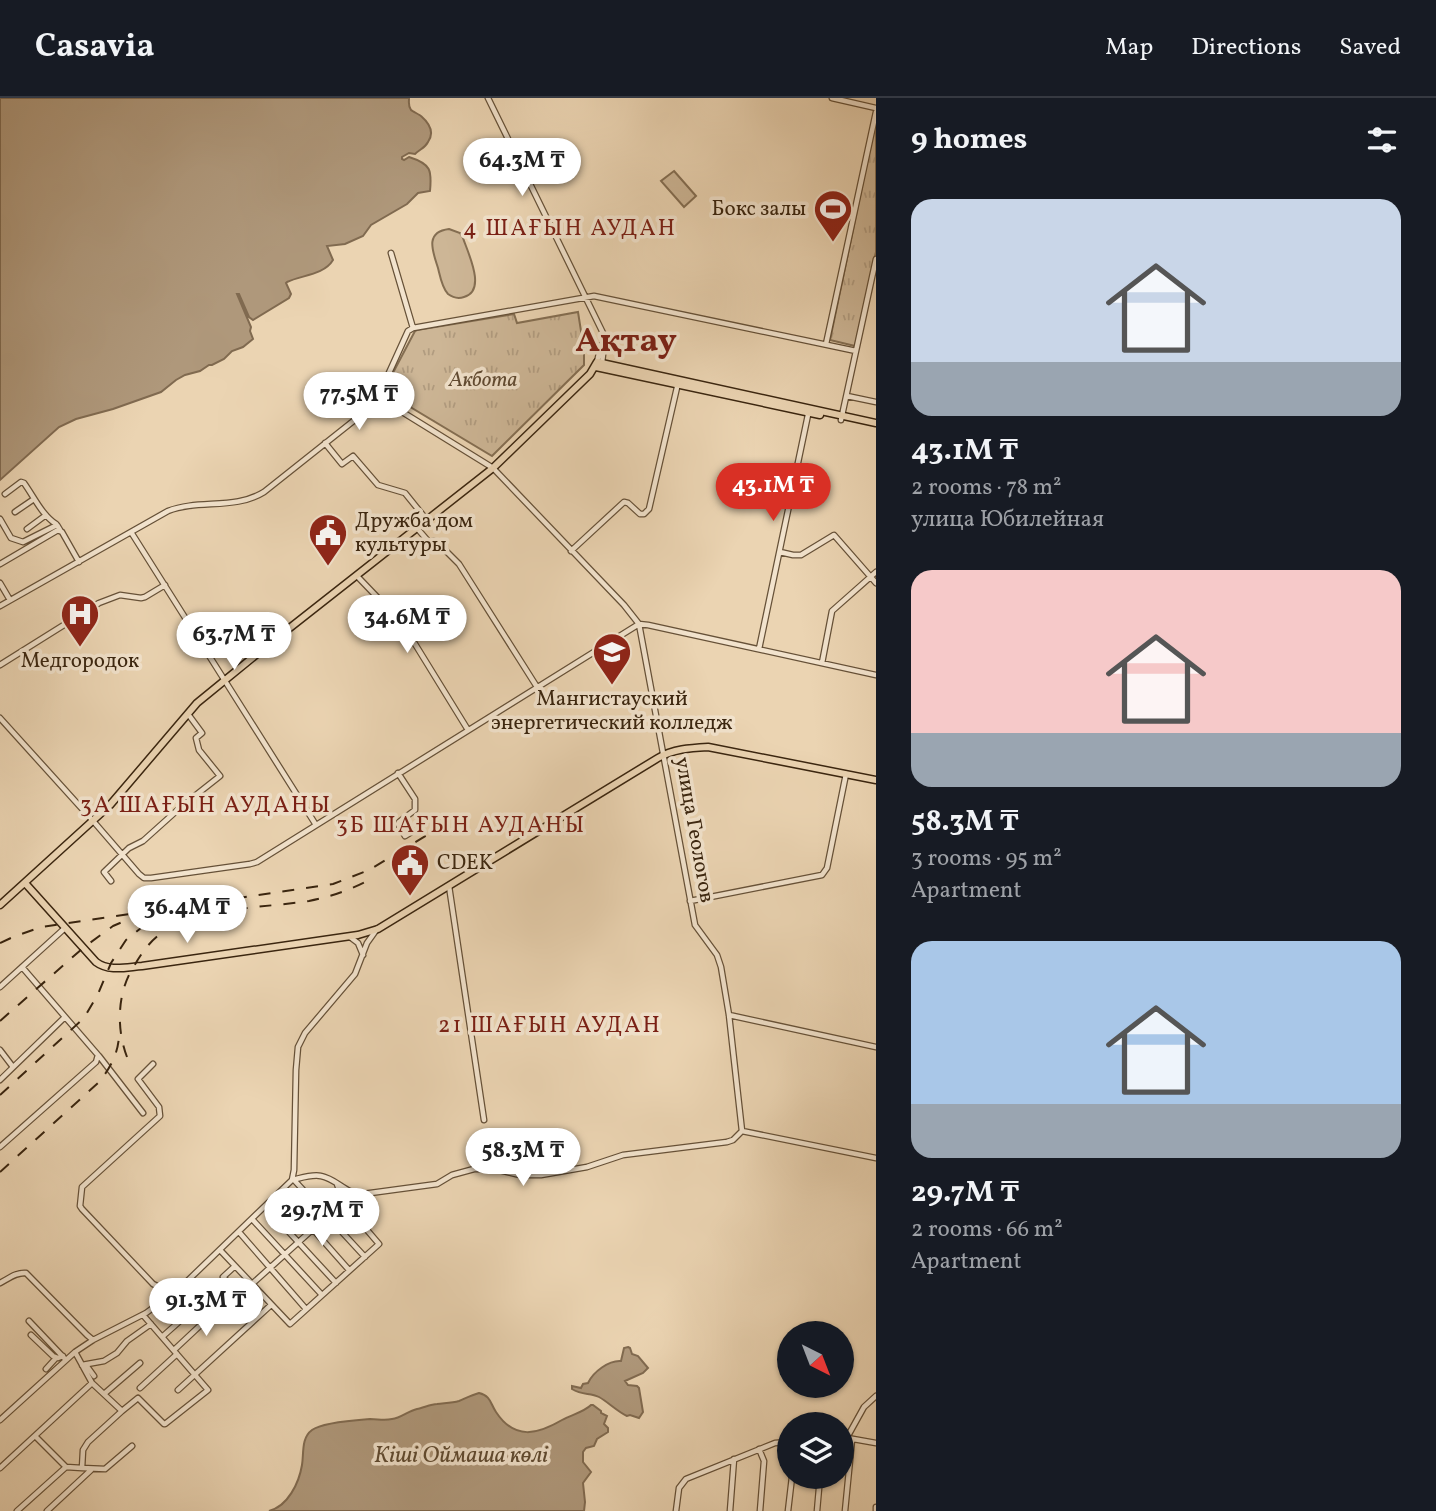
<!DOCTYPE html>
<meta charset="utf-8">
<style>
:root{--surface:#171b24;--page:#20242c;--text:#f1f3f6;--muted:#9ea1a6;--line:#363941;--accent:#d93025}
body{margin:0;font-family:Vollkorn,serif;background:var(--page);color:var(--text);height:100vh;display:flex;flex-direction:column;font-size:26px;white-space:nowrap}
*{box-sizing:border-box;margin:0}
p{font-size:23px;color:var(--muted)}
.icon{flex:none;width:38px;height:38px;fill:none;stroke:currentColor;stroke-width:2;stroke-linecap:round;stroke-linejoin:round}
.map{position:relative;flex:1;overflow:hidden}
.details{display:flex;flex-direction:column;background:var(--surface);width:560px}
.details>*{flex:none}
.needle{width:46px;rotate:138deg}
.buttons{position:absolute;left:777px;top:1223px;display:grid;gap:14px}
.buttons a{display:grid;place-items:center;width:77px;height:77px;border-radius:50%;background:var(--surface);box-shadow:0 2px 5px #0004;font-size:35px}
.price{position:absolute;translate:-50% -60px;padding:0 16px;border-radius:24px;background:#fff;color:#222;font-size:23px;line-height:46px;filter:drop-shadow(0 2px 4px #0008)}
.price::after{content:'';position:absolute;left:50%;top:42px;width:21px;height:16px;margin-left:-10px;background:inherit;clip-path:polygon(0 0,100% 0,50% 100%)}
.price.current{background:var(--accent);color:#fff}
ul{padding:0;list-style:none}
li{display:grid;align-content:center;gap:14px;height:371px;padding:0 35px}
li span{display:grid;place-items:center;height:217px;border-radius:21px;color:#555}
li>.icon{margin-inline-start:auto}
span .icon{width:126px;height:126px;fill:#fffc;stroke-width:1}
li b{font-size:30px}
h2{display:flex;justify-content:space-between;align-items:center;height:84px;padding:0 35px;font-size:30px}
header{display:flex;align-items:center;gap:42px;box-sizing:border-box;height:98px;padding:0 35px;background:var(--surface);border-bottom:2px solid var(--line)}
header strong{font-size:33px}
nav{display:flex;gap:38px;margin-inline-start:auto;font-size:24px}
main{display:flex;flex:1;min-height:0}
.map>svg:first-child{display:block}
.park{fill:url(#park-tufts);stroke:#846e52;stroke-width:2}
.pitch{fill:#cdb696;stroke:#846e52;stroke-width:2}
.water{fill:#af987b;stroke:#806a50;stroke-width:2}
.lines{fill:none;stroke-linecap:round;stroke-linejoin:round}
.minor-casing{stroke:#665138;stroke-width:7}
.major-casing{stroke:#3a250f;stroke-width:9}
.minor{stroke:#f2e3cd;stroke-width:4.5}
.major{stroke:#ebd4b2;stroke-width:6}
.rail{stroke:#3a250f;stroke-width:2;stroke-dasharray:12 12;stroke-linecap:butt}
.labels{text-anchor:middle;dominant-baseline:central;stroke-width:7;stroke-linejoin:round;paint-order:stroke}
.poi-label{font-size:21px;fill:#3a250f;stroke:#f2e3cd;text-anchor:start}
.park-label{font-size:21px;font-style:italic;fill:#5f4931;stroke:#f2e3cd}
.street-label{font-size:21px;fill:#3a250f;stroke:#f2e3cd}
.neighbourhood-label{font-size:23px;letter-spacing:2px;fill:#7a1f14;stroke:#f2e3cd}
.water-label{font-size:23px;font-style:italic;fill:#5d482f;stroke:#f2e3cd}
.town-label{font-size:35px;font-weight:bold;fill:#7a1f14;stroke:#f2e3cd}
</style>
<header>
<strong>Casavia</strong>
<nav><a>Map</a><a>Directions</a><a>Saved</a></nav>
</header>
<main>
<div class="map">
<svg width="876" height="1413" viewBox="0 0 876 1413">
<defs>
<pattern id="park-tufts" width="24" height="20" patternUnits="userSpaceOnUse" patternTransform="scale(1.75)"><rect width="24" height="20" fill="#cdb696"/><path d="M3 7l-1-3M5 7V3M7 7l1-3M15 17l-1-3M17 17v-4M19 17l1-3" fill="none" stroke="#b19c80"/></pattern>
</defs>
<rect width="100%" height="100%" fill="#ebd4b2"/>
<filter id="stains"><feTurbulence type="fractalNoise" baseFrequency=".00286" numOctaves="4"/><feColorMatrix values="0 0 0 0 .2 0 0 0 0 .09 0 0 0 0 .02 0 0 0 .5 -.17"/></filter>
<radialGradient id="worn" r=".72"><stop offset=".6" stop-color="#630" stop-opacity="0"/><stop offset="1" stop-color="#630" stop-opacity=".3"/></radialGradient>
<path class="park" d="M876 21V154L855 248 830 242Z
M578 214 584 252V267L492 358 392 298 386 288 415 233 417 232 514 216 517 225Z"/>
<path class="pitch" d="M674 73 696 98 684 109 661 83Z
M449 131 460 135 463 140C468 155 487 193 464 199 458 201 452 199 448 196 442 190 440 178 438 170 433 154 424 134 449 131Z"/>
<path class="water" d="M0 0H409C409 5 408 8 411 12 412 13 420 17 421 18 429 25 435 34 428 44 425 50 420 51 415 56L409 55 402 59V61L404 62 409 59C431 66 432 72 430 93L418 95 407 106 371 127 363 138 345 146 327 148 333 162C324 177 302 177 287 184L286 185 291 196 289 200 253 222 249 219 239 196H237L251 229 250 233 253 241 243 249 232 253 224 261 212 267H209L200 273 185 277 176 282 161 294 113 311 76 321 59 329 0 382Z
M628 1249 630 1250 632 1256 638 1258 648 1270 643 1275 625 1283 628 1287 637 1288 639 1290 643 1314 639 1320 630 1317 627 1318C618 1314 608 1304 599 1299 590 1294 583 1298 572 1291V1288L581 1290 583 1286 588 1285C593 1274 609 1262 621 1263L624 1250Z
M479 1295C491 1298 490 1305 496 1314 515 1343 538 1336 562 1322 571 1317 584 1314 591 1307H593L601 1313V1315L607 1318 604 1326 608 1330V1334L597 1341 594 1348 586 1350 583 1354V1364L591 1374 583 1385 585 1404 584 1413H269C288 1408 299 1385 302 1367 304 1355 301 1340 312 1332 323 1324 357 1322 370 1321 378 1321 384 1323 392 1321 401 1320 408 1313 417 1311 423 1310 431 1306 437 1306 445 1305 452 1305 459 1303 466 1300 472 1297 479 1295Z"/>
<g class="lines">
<g class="minor-casing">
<path id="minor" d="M488 0 603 235 604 248 602 265
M832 0 876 10
M391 155 413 230
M826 246 876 14
M597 264 601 247
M847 298 876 304
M378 299 493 370 624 507 639 526 695 827 717 857 721 869 729 917 742 1033
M841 322 876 161
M325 345 342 366 353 358 378 387 405 395 426 421
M5 396 21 384 24 385C34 399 42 417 56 426
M15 414 34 401
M0 421 11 440 23 444 57 427 60 432
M416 429 429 444 434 443 439 446 459 466 537 589
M27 431 46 417
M131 434 316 727
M571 453 624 404 628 405 640 416H644L649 411 678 285
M780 454 793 457H801L834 437 876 485
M0 466 58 432 62 434 79 464
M357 478 378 500 391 507 468 632
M0 485 10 502
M0 508 168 413C199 401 235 412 264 394L371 309 378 299 408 233 413 230 594 198 856 253
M639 526 648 527 876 577
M759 551 809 312
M822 565 832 513 876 474
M0 567 99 505 120 497 141 500 145 499 165 487
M0 620 94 724 139 776 144 780H151L250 766 257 764 639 526
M398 675 415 701V712L399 724 398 726 405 738 418 730
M111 783 104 774 129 750 143 743 182 708 220 678 199 652 196 640 202 635 188 616
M449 788 484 1022
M690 803 822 777 827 770 846 676
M350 839 358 845 363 857
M0 889 65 830
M729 917 876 949
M0 952 13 969
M99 958 143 1015
M153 966 138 981 159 1009 160 1018 82 1089 80 1108 82 1111 153 1186 159 1189 179 1190
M0 982 65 919
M742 1033 876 1060
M0 1049 96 964 98 957 22 869
M292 1082C301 1080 312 1076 321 1078 337 1081 347 1097 363 1096L437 1086 452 1077 474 1071H495L520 1077H541L587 1069 623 1057 727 1044 733 1042 742 1033
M294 1082 365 1159
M280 1094 349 1172
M252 1121 322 1197
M288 1133 336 1185
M239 1134 306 1211
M220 1152 290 1226 379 1146 343 1104 337 1086
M0 1185C8 1181 16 1174 26 1175L87 1237 93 1242
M252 1186 343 1104
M29 1223 66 1262
M31 1237 53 1258 58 1260 63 1258
M162 1239 226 1182 223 1179 235 1168
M174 1252 221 1208
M75 1254 92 1285 122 1313 88 1344 83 1352 82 1370 105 1371 132 1348
M82 1267 104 1263 117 1255 127 1243 151 1226
M86 1267 94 1278
M46 1271 56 1260
M140 1290 177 1256
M178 1292 271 1207
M104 1296 140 1265
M122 1313 138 1300 164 1326H165L208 1292 143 1217
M0 1322 75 1254 93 1242 146 1215 179 1191 292 1082 294 1072 296 972 298 949 305 935 355 876 367 845 377 831
M35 1338 66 1369 82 1370
M842 1339 876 1345
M843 1339 849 1336 864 1309 876 1298
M759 1351 764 1363 760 1413
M0 1370 92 1285
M17 1413 66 1369
M47 1413 91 1372
M676 1413 679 1390 686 1381 775 1345 789 1344
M730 1413 734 1361
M788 1413 792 1379
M817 1413 820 1379
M845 1413 852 1342
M876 1413V1409"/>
</g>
<g class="major-casing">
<path id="major" d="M596 269 820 317
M25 785 96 864C109 874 127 869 142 868L358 837 378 831 658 660C673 651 690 650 708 649L876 682
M0 807 110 707 197 605 268 547 493 370 590 276 597 264 876 325"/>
</g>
<use href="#minor" class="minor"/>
<use href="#major" class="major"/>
<path class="rail" d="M0 845 13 839 41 829 333 786 369 772 447 725
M0 923 83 850 113 828 132 820
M127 959C117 933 117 900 130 875 138 861 146 847 159 837 196 809 264 810 309 803 329 799 347 793 365 784
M0 997 84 920 98 896 111 865 126 842 146 826 161 819 171 817
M0 1074 98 985C110 971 118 956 119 938"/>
</g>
<defs>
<g id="stadium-pin" transform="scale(2.0125)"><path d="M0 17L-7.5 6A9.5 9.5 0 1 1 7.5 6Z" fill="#8f2418" stroke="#f2e3cd"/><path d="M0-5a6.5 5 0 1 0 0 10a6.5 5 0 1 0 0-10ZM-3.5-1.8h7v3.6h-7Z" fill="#fff"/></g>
<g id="civic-pin" transform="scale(2.0125)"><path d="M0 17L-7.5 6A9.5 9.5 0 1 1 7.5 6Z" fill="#8f2418" stroke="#f2e3cd"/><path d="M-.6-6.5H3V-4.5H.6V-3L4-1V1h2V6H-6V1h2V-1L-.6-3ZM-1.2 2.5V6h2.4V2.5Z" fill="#fff"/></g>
<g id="hospital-pin" transform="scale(2.0125)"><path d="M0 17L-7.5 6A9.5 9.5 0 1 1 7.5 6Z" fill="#8f2418" stroke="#f2e3cd"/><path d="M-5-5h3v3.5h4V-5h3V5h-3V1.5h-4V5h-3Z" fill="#fff"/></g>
<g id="university-pin" transform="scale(2.0125)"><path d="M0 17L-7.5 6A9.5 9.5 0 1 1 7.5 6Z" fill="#8f2418" stroke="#f2e3cd"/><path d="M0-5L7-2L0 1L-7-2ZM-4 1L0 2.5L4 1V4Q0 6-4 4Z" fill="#fff"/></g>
</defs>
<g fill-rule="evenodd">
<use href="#stadium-pin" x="833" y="111"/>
<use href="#civic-pin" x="328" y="435"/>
<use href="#hospital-pin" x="80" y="516"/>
<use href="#university-pin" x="612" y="554"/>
<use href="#civic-pin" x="410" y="765"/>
</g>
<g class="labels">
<g class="poi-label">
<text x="806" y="111" text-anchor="end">Бокс залы</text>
<text x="355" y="423">Дружба дом<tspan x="355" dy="24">культуры</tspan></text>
<text x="80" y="563" text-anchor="middle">Медгородок</text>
<text x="612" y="601" text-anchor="middle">Мангистауский<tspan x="612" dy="24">энергетический колледж</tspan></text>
<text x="437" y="765">CDEK</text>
</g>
<g class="park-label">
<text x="483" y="282">Акбота</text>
</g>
<g class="street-label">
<text transform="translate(694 732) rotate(80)">улица Геологов</text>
</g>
<g class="neighbourhood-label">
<text x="570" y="131">4 ШАҒЫН АУДАН</text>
<text x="206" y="708">3А ШАҒЫН АУДАНЫ</text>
<text x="461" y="728">3Б ШАҒЫН АУДАНЫ</text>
<text x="550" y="928">21 ШАҒЫН АУДАН</text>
</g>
<g class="water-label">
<text x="461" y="1358">Кіші Оймаша көлi</text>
</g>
<g class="town-label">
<text x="626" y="244">Ақтау</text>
</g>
</g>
<rect width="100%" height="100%" filter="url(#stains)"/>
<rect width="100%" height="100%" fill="url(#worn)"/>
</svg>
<div class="buttons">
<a><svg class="needle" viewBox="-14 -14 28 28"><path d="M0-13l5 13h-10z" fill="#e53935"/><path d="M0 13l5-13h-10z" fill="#9ea1a6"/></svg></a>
<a><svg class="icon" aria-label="layers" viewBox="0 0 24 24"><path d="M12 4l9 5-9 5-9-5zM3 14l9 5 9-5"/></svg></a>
</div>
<b class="price" style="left:522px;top:100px">64.3M ₸</b>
<b class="price" style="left:359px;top:334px">77.5M ₸</b>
<b class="price current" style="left:773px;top:425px">43.1M ₸</b>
<b class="price" style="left:407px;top:557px">34.6M ₸</b>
<b class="price" style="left:234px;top:574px">63.7M ₸</b>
<b class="price" style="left:187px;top:847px">36.4M ₸</b>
<b class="price" style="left:523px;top:1090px">58.3M ₸</b>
<b class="price" style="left:322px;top:1150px">29.7M ₸</b>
<b class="price" style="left:206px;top:1240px">91.3M ₸</b>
</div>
<section class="details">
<h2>9 homes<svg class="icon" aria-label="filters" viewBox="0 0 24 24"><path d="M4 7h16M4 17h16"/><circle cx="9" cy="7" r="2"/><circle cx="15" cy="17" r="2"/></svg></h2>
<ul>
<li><span style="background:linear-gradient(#c9d6e8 75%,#9aa5b1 0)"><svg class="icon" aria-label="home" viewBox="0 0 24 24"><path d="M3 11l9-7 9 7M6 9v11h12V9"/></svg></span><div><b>43.1M ₸</b><p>2 rooms · 78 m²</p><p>улица Юбилейная</p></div></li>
<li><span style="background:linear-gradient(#f6c9c9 75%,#9aa5b1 0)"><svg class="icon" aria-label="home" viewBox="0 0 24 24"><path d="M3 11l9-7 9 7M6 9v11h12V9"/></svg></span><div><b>58.3M ₸</b><p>3 rooms · 95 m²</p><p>Apartment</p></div></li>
<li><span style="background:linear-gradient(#a9c7e8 75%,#9aa5b1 0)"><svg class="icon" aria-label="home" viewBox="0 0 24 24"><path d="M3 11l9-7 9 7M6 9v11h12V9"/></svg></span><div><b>29.7M ₸</b><p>2 rooms · 66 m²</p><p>Apartment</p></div></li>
</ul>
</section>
</main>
